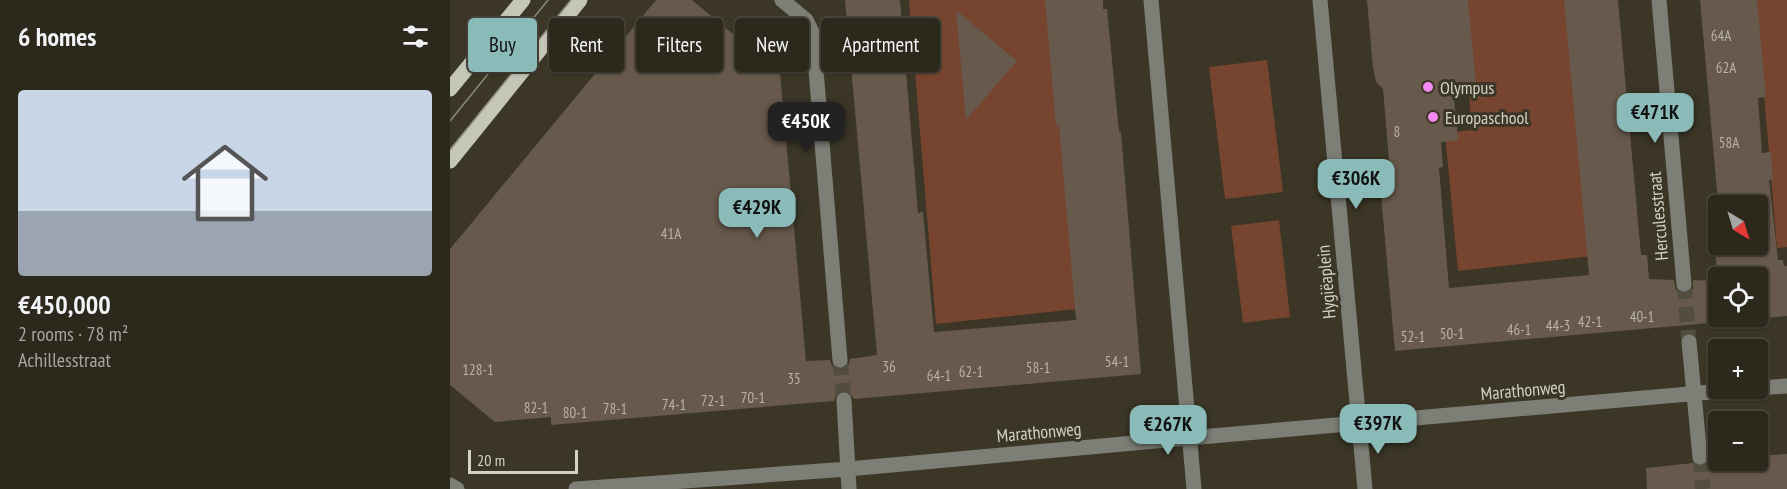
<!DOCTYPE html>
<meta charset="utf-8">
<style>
:root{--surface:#2c281c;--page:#343025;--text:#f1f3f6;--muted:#a6a6a3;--line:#48443b;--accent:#8bbbb9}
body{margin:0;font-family:"PT Sans Narrow",sans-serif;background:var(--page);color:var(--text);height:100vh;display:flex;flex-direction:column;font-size:22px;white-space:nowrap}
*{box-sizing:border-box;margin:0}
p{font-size:20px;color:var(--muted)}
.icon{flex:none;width:33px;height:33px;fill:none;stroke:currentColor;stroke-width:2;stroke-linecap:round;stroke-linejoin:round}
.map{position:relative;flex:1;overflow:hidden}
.sheet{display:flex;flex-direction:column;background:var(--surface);width:450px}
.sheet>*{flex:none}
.hud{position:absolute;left:18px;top:18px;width:570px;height:54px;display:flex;gap:12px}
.needle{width:39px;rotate:142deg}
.controls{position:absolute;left:1258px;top:195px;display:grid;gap:12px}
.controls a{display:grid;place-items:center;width:60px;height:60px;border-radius:6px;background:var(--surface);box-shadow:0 2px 4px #0004,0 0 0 2px var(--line);font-size:30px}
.scale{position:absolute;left:18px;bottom:15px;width:110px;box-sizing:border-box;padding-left:6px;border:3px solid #d4d1c7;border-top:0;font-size:16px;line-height:21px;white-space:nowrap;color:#d4d1c7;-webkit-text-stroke:4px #3b3626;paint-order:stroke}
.price{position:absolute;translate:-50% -51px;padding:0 14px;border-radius:12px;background:var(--accent);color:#111;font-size:20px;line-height:39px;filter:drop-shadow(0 2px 3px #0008)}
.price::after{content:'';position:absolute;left:50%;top:36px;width:18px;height:14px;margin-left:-9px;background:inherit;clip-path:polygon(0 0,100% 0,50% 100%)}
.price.active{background:#222;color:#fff}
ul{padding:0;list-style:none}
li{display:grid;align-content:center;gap:12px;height:318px;padding:0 18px}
li span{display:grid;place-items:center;height:186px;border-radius:6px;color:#555}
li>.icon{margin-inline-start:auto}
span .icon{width:108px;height:108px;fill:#fffc;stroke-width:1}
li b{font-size:26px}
h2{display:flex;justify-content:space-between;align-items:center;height:72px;padding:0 18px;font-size:26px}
.chip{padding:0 21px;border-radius:6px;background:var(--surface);box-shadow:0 2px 4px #0004,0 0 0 2px var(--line);font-size:21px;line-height:54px}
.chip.active{background:var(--accent);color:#111}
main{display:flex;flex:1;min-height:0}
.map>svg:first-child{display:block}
.green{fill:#77442f}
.building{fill:#67594c;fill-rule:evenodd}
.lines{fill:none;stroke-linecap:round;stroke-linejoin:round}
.minor-tunnel{stroke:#524d3e;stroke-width:15;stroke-dasharray:15 8;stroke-linecap:butt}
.minor{stroke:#7d7f77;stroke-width:15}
.major{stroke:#c4c7b7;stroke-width:15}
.tram{stroke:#8d897c;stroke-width:1.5}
.poi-dot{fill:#f489f1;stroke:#3b3626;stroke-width:2}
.labels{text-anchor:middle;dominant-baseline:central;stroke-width:6;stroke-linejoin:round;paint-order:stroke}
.number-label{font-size:15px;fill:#b9b3a8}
.poi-label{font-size:18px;fill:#d4d1c7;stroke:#3b3626;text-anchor:start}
.street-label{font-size:18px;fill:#d4d1c7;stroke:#3b3626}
</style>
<main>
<section class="sheet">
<h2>6 homes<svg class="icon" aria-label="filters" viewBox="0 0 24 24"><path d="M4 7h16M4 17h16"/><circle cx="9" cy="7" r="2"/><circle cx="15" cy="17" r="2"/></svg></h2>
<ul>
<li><span style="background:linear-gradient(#c9d6e8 65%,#9aa5b1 0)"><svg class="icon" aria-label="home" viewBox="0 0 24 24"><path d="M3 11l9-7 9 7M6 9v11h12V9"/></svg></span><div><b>€450,000</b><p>2 rooms · 78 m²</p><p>Achillesstraat</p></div></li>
</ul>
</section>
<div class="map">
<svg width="1337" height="489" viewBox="0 0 1337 489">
<rect width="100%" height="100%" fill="#3b3626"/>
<path class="green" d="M459 0H604L627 309 486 324Z
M1011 0H1118L1143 256 1008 271 995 133 1022 130Z
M1306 0H1337V247L1327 248Z
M817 60 833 192 775 199 759 67Z
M829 220 840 317 793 323 781 226Z"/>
<path class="building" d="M206 0H242L330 73 356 361 380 360 382 366 390 370 396 368 399 364 400 359 427 355 395 0H450L468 213 473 212 484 332 626 320 609 126 606 127 595 0H653V9H657L669 132H671L691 374 404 399 399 392 393 390 386 395 384 401 101 425V417L45 422 0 385V249Z
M917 0H1018L1027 95 1004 97 1008 140 991 142 993 167 989 168 999 288 1139 275 1114 0H1168L1191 255H1197L1199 279 1224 280 1226 290 1234 294 1239 292 1243 289V280L1268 281 1265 249 1272 248V244H1308V206H1269V213L1250 0H1307L1316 97 1308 98 1312 153 1321 152 1323 179 1319 180 1328 260H1333L1334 266H1337V316L945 351 929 173 940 172 933 89 926 82 923 68ZM1269 278H1308V316H1269Z
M506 10 567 61 516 120Z
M1337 454V489H1197L1196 468 1243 463 1251 467 1258 462 1308 460V456Z"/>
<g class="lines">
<path class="minor-tunnel" d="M1234 284 1239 342
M390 360 394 400
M1250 457 1253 489"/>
<path class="minor" d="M332 0 356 20 363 34 390 360
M701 0 744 489
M870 0 915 489
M1209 0 1234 284
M1239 342 1250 457
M1308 388 1337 386
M394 400 399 489
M0 485 7 489
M126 489 398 469 739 438 1307 388"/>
<path class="major" d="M0 89 73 0
M0 161 130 0"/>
<path class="tram" d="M0 121 98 0
M0 150 121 0"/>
</g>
<g class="poi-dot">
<circle cx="978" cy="87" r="6"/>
<circle cx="983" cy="117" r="6"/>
</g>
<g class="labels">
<g class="number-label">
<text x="1271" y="35">64A</text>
<text x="1276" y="67">62A</text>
<text x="947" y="131">8</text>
<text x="1279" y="142">58A</text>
<text x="221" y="233">41A</text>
<text x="1192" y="316">40-1</text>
<text x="1140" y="321">42-1</text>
<text x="1108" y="325">44-3</text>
<text x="1069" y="329">46-1</text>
<text x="1002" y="333">50-1</text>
<text x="963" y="336">52-1</text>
<text x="667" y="361">54-1</text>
<text x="439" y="366">36</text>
<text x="588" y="367">58-1</text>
<text x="28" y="369">128-1</text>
<text x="521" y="371">62-1</text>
<text x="489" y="375">64-1</text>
<text x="344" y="378">35</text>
<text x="303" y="397">70-1</text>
<text x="263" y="400">72-1</text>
<text x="224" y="404">74-1</text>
<text x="86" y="407">82-1</text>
<text x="165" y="408">78-1</text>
<text x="125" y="412">80-1</text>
</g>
<g class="poi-label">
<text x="990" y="87">Olympus</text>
<text x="995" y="117">Europaschool</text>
</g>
<g class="street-label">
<text transform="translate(1208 216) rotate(-95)">Herculesstraat</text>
<text transform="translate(876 282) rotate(-95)">Hygiëaplein</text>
<text transform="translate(1073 390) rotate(-5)">Marathonweg</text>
<text transform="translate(589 432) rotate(-5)">Marathonweg</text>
</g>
</g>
</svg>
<div class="controls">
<a><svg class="needle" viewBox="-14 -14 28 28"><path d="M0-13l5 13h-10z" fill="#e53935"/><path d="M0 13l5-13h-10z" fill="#a6a6a3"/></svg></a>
<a><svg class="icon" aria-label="locate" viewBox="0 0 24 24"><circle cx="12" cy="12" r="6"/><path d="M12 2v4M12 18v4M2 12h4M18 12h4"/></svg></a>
<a>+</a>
<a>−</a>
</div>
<div class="scale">20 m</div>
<b class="price" style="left:1205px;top:144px">€471K</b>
<b class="price active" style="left:356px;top:153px">€450K</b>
<b class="price" style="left:906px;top:210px">€306K</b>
<b class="price" style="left:307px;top:239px">€429K</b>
<b class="price" style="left:928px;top:455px">€397K</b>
<b class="price" style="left:718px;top:456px">€267K</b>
<div class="hud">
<a class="chip active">Buy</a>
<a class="chip">Rent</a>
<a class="chip">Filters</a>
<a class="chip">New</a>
<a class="chip">Apartment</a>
</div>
</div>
</main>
